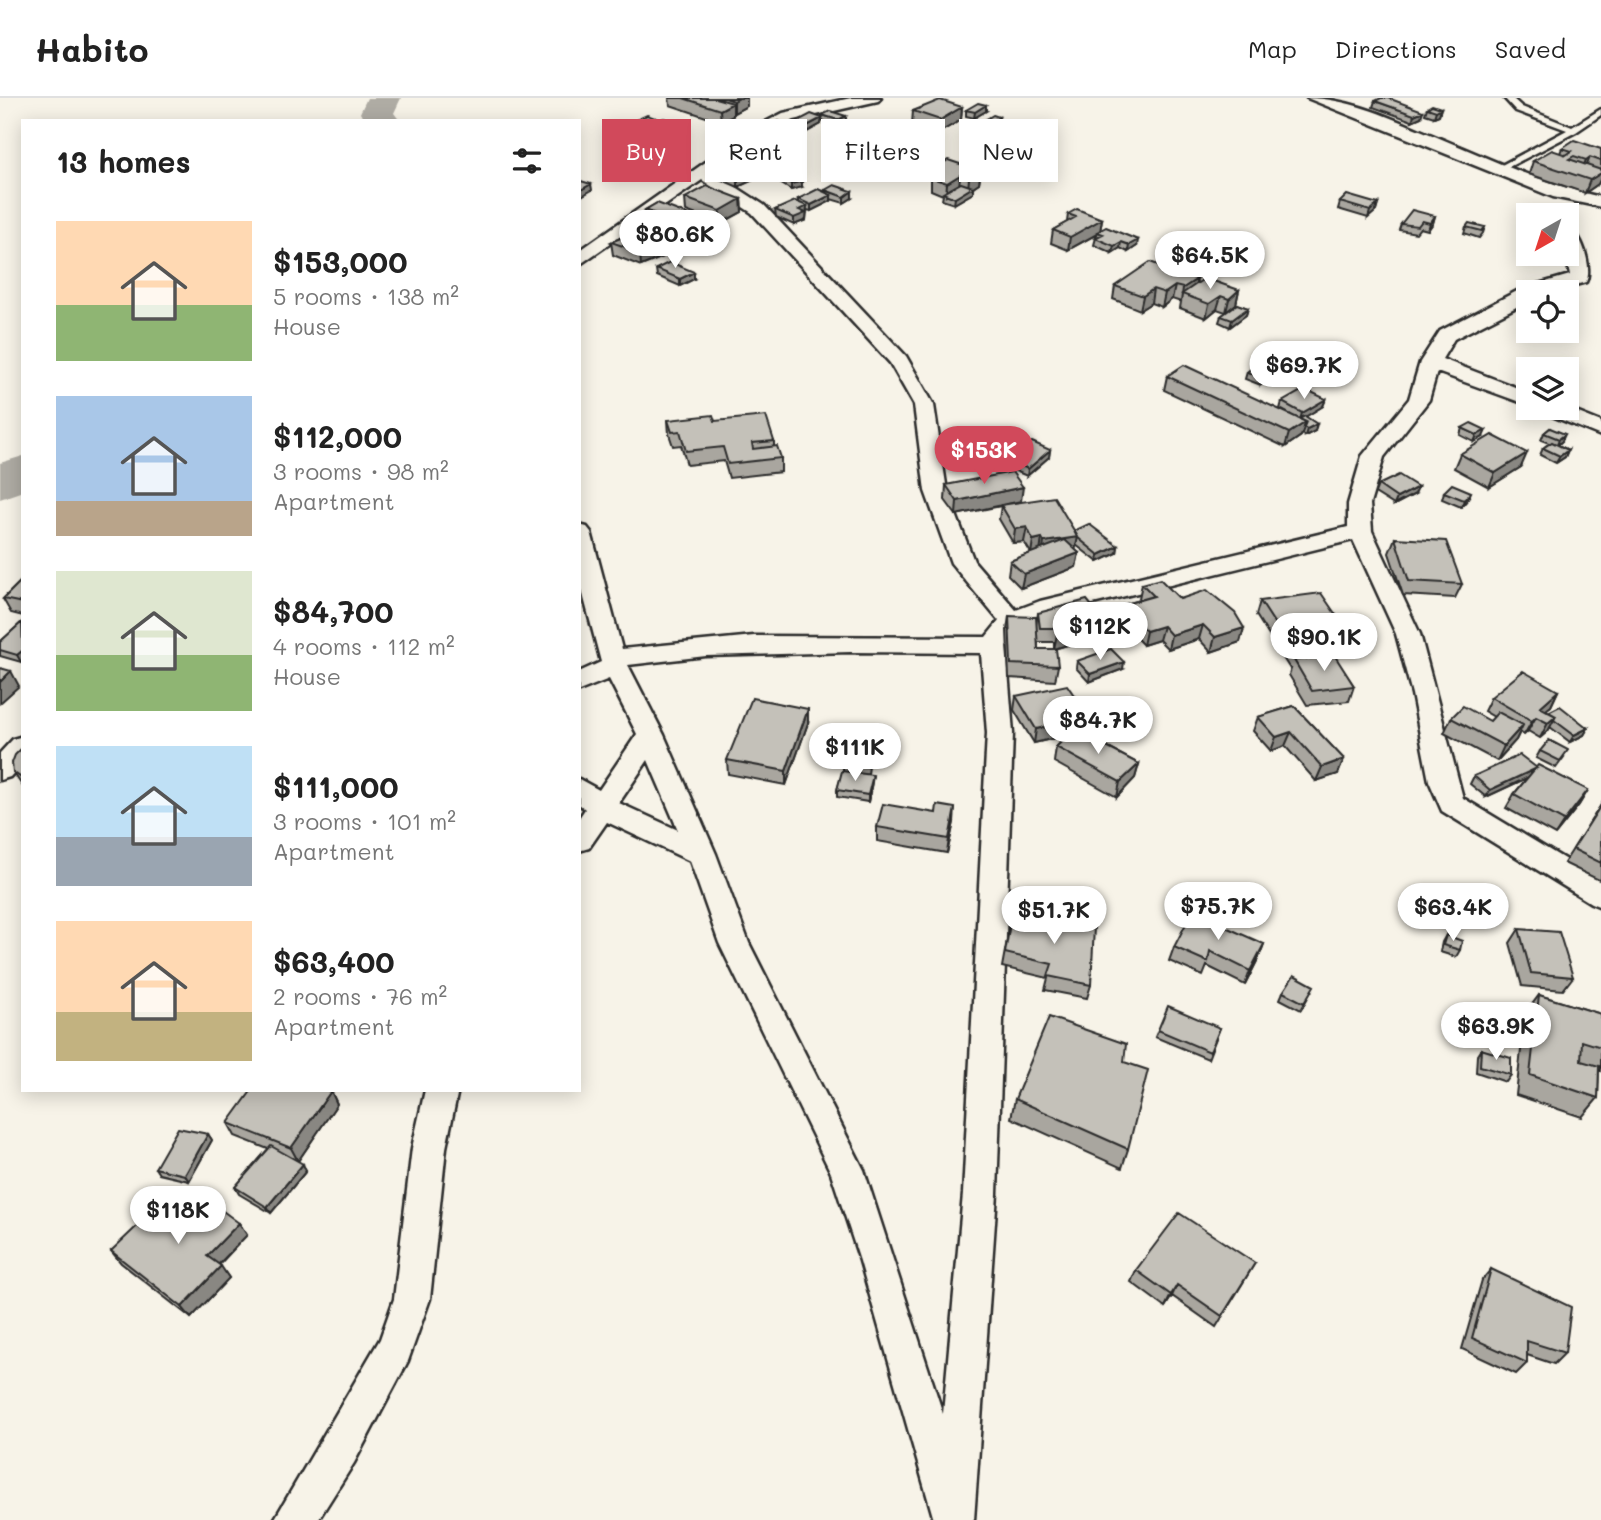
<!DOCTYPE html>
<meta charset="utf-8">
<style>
:root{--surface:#fff;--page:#f6f6f6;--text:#222;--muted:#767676;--line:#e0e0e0;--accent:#d1495b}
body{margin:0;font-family:Mali,sans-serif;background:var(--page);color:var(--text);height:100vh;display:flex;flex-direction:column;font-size:26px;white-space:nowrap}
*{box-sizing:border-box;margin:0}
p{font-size:23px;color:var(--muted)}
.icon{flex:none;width:38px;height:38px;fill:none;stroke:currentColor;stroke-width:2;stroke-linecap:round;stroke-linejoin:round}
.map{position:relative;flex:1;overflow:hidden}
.details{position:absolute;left:21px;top:21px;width:560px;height:973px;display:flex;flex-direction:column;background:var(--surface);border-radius:0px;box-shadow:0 4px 18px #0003}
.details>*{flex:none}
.top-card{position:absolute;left:602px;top:21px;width:665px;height:63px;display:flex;gap:14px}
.needle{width:46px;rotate:219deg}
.fabs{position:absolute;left:1516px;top:105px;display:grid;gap:14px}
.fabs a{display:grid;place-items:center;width:63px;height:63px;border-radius:0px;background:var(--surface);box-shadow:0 4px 18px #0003;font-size:35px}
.price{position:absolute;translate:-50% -60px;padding:0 16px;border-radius:24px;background:#fff;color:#222;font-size:23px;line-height:46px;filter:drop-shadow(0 2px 4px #0008)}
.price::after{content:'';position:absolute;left:50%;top:42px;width:21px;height:16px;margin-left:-10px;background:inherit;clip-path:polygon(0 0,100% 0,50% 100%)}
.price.selected{background:var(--accent);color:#fff}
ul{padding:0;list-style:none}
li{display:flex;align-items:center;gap:21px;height:175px;padding:0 35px}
li span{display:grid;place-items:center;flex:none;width:196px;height:140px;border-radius:0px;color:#555}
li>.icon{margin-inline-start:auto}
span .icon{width:84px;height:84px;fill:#fffc;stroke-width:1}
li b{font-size:30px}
h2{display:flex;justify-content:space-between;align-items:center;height:84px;padding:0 35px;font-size:30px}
.chip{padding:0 24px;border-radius:0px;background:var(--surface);box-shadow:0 4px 18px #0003;font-size:24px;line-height:63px}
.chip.selected{background:var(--accent);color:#fff}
header{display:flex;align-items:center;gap:42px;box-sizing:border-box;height:98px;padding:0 35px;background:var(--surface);border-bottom:2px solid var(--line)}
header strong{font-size:33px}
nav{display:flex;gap:38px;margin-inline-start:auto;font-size:24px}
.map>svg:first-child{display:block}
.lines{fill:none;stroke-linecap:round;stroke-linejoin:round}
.river{fill:#afaca4;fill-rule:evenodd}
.lane-casing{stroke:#2b2b2b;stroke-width:5}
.street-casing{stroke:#2b2b2b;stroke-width:5}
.lane{fill:#f7f3e8;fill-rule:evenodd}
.street{fill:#f7f3e8;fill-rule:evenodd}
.wall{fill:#a9a69f;stroke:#2b2b2b;stroke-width:2}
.shaded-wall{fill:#898782;stroke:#2b2b2b;stroke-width:2}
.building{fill:#c4c1b9;stroke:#2b2b2b;stroke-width:2}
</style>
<header>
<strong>Habito</strong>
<nav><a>Map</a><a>Directions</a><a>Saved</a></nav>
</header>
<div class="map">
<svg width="1601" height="1422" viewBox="0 0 1601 1422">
<rect width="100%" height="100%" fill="#f7f3e8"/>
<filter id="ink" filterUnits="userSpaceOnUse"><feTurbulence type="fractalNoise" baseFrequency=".0143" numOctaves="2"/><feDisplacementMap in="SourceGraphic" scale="14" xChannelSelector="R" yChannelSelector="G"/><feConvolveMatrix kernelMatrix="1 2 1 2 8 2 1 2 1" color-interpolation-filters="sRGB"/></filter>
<g filter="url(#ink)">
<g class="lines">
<path class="river" d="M367 0H401L394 15 400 23H365L360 15Z
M23 358V393L0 401V365Z"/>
<g class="lane-casing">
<path id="lane" d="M1504 0H1512L1522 9 1572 29 1601 11V17L1576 34 1501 73 1497 71 1498 69 1567 32 1516 13Z"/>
</g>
<g class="street-casing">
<path id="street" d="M851 0H881L878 3 794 22 766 36 713 74 764 107 906 258 934 307 947 393 974 463 1016 512 1040 503 1348 429V406L1362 358 1409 301 1420 264 1440 233 1521 191 1570 177 1566 156V128C1582 132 1593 171 1586 184L1550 194H1528V203L1454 241 1442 261 1528 294V307L1437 274 1429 302 1384 359 1370 406 1372 433 1420 536 1463 700 1601 783V809L1591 805 1442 713 1429 683 1412 596 1396 536 1353 442 1048 517 1021 529 1006 548 1013 635 997 1096 974 1422H934L860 1163 831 1075 719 845 690 763 607 724 589 750 579 753V720L585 711 579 706V681L599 692 637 636 609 581 579 593V574L601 564 579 481V427L587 429 591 434 622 551 754 538 986 539 999 523 951 465 925 393 914 307 890 265 752 115 702 82 579 167V153L754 30 783 15ZM850 554 981 555 987 635 963 1096 943 1316 864 1072 749 845 716 756 664 637 628 567 706 558ZM648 662 678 732 619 705Z
M1307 0C1346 0 1384 17 1420 32 1479 56 1538 85 1601 99V109L1553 99Z
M1539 310H1566L1601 324V338L1542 314Z
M23 638V665L10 679 0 682V655L13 641Z
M425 992H458L446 1050 430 1201 408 1263 354 1365 318 1422H274L380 1241 394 1201 412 1050Z"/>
</g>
<use href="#lane" class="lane"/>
<use href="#street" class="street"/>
</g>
<path class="wall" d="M669 0H747V8L733 15V18L721 24 670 7Z
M1375 3 1421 19 1412 23 1373 9Z
M962 9 961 22 940 34 912 26 913 13Z
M1427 10H1441L1439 17 1434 19 1425 16Z
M966 12 986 13 974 20 966 18Z
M822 17 846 24 838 28 822 23Z
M999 19 998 25 990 30 984 28 985 22Z
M822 20 821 26 805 35 799 33V36L790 41 770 34 769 28H794V25Z
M655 24 673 30 648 40 627 32V26Z
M1562 50 1601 51V80L1598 86 1585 95 1529 76 1533 63 1560 55Z
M750 53 800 60 773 74 766 71V76L738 89 713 78 712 66 750 57Z
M934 71 981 73 979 85 973 89V95L954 106 942 102 943 97 931 92V80L933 79Z
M775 76 802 89 791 92 775 82Z
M825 92 852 100 844 105 831 101V103L811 113 807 112 806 122 794 127 776 119 775 112 798 104V101L825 94Z
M685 100 741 101 742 114 720 126 686 113Z
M1340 104 1378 106 1376 113 1368 120 1338 111Z
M657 105 710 138 698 145 667 133 668 150 663 153V159L641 168 613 157 611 144 628 137 627 130 646 122 645 112Z
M1068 116 1102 121 1100 132 1137 148 1128 154 1120 150 1112 155 1094 147 1097 136 1068 152 1051 145 1053 132 1067 124Z
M1435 118 1433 125 1428 132 1420 130 1416 135 1399 132 1401 126Z
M1466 129H1485L1483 135 1479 140 1464 135Z
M656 171 694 181 680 188 657 178Z
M1195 187 1239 192 1236 206 1248 210 1246 217 1230 229 1219 224 1221 218 1226 214 1217 211 1206 220 1180 210 1181 204 1172 201 1162 209 1151 205 1140 212 1113 201 1115 188Z
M1247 274 1269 275 1267 282 1261 287 1245 281Z
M1167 278 1291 317 1280 311 1282 304 1326 301 1323 308 1305 319 1315 333 1305 338 1302 336 1301 338 1285 349 1164 292Z
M668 322 715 323 774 343V348L781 360V374L729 380 724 363 687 367 681 347 673 348 669 336Z
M1462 330 1483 339 1474 344 1460 337Z
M1550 330 1562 343 1558 347 1568 352 1565 359 1556 365 1540 357 1543 350 1549 345 1541 342 1544 335Z
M1050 352 1049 359 1027 378 1008 370 1009 362Z
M1460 356 1521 369 1489 389 1454 370Z
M946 387 1021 403 1011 405 1074 433 1118 448 1117 455 1098 464 1076 447 1075 452 1079 455 1076 469 1021 490 1008 477 1010 463 1031 455 1024 444 1013 445 999 421 1001 408 956 417 945 402Z
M1378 387 1415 396 1394 407 1375 395Z
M1444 394 1468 401 1461 409 1442 401Z
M1395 440 1462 486 1455 500 1403 497 1389 455Z
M23 481V518L11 515 3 501Z
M1142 486 1180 501 1244 530 1240 544 1211 554 1199 541 1168 551 1159 542 1143 547 1119 522 1122 507 1141 502 1139 500Z
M1260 503 1349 536 1344 551H1336L1334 558 1354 588 1349 603 1307 607 1289 577 1291 571H1290L1256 517Z
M1038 515 1101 537 1054 551V544H1038V551L1058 568 1055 583 1009 580 1007 532 1009 518 1036 527Z
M22 524 21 564 0 558V544Z
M1077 563 1123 571 1089 584 1076 570Z
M1558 593 1551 608 1545 612 1588 630 1584 637 1570 644 1550 629 1548 633 1540 640 1528 633 1524 637 1520 634 1516 642 1497 663 1444 635 1451 620 1490 623 1494 619 1484 613 1491 599Z
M1016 598 1086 633 1080 635 1139 666 1135 680 1117 699 1054 664 1056 649 1068 637 1034 645 1014 612Z
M1294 608 1344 661 1338 676 1316 683 1285 648 1271 653 1253 633 1258 619Z
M808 625 786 687 728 676 727 662Z
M872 645 868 676 872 684 868 704 837 699V692L843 673V666Z
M23 649V689L13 674Z
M1540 653 1564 659 1556 670 1536 660Z
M1536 670 1588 692 1579 707 1555 737 1506 710 1514 696 1527 680 1486 699 1470 686 1474 678Z
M1601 707V783L1564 765Z
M954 724 947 755 877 743V729Z
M1011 813 1031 818 1091 887 1087 900 1045 892 1048 880 1002 869 1011 820H1009Z
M1519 831 1573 879 1563 892 1522 888 1510 845Z
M1446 837 1460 852 1456 859 1440 854 1442 844Z
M1264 846 1259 859 1245 887 1207 868 1203 878 1169 863 1174 849Z
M1283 894H1311L1301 912 1280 901Z
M1539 897 1601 916V973L1599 972 1598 1000 1582 1019 1516 997 1525 916Z
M1220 930 1208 961 1155 939 1158 932Z
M1481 951 1511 977 1506 984 1476 974 1477 957Z
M1124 964 1128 1051 1122 1070 1011 1020 1015 1001Z
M331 993 337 1006 298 1063 294 1061 306 1073 271 1115 239 1096 235 1089 268 1051 235 1038 228 1025Z
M208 1036 212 1042 189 1083 159 1076 155 1070Z
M162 1120 239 1125 247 1137 219 1167 229 1180 191 1220 121 1165 111 1153Z
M1255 1165 1216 1229 1172 1198 1165 1209 1131 1184 1136 1172Z
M1491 1171 1565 1255 1554 1266 1527 1257V1265L1516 1276 1462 1251 1482 1182Z"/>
<path class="shaded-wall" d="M739 0H747V8L734 15V3Z
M733 5V18L721 24 720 12Z
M986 7V13L974 20 975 14Z
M962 9 961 22 940 34V22Z
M1441 10 1439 17 1434 19 1436 13Z
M1423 13 1421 19 1412 23 1414 17Z
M846 18V24L838 28V22Z
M999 19 998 25 990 30 991 24Z
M655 20V26L647 23Z
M822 20 821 26 805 35V29Z
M673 24V30L648 40V34Z
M799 30V36L790 41V34Z
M800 48V60L773 74V61Z
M1590 59 1585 72 1581 74 1586 62Z
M766 63V76L738 89V76Z
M981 73 979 85 973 89V95L954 106 955 100 968 92 969 80Z
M1601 75V80L1598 86 1585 95 1590 82Z
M960 77 959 90 946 98 947 85Z
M802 83V89L791 92V86Z
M591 86 592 92 580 99 579 93Z
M852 93V100L844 105V99Z
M831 97V103L811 113V107Z
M741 101 742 114 720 126V113Z
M1378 106 1376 113 1368 120 1370 113Z
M807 108 806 122 794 127V120L799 112Z
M1435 118 1433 125 1428 132 1430 125Z
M1102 121 1100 134H1097V136L1068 152 1070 139Z
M710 125V138L698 145 697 132Z
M666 130 667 136H655Z
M667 137 668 150 663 153V159L641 168 640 154Z
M1138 142 1137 148 1128 154 1129 147Z
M1121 144 1120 150 1112 155 1114 148Z
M694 174V181L680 188V181Z
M1197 181 1194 194 1182 196 1181 204 1183 190Z
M1175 188 1172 201 1162 209 1165 195Z
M1153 191 1151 205 1140 212 1143 198Z
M1239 192 1236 206 1226 214 1229 201Z
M1221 198 1217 211 1206 220 1209 206Z
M1248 210 1246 217 1230 229 1232 222Z
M1269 275 1267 282 1261 287 1263 280Z
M1326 301 1323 308 1300 322 1302 315Z
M1306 324 1301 338 1285 349 1289 335Z
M1317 326 1315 333 1305 338 1307 331Z
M1486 332 1483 339 1474 344 1477 337Z
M1565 336 1562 343 1556 348 1559 341Z
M1050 352 1049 359 1027 378 1028 371Z
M1568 352 1565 359 1556 365 1560 358Z
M1527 355 1521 369 1489 389 1495 375Z
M1023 389 1021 403 956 417 957 403Z
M1418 389 1415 396 1394 407 1397 400Z
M1471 394 1468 401 1461 409 1464 402Z
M1027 429 1024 444 1013 445 1015 431Z
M1078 439 1075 453 1042 458 1044 444Z
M1042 440 1040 455 1031 456 1033 442Z
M1118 448 1117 455 1098 464 1099 457Z
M1079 455 1076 469 1021 490 1024 476Z
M1104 523 1101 537 1054 551 1057 536Z
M1203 527 1199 541 1168 551 1171 537Z
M1163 528 1159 542 1143 547 1146 533Z
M1244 530 1240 544 1211 554 1215 539Z
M23 552V563L21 564 17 557Z
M1124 564 1123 571 1089 584 1090 576Z
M11 573 19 588 0 605V584Z
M1558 593 1551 608 1537 619H1536L1528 633 1524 637 1540 609Z
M808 611V625L786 687V673Z
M1556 618 1548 633 1540 640 1548 625Z
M1089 619 1086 633 1034 645 1036 631Z
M1523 627 1516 642 1497 663 1504 648Z
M1588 630 1584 637 1570 644 1574 637Z
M1291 634 1285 648 1271 653 1276 639Z
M1344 661 1338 676 1316 683 1322 669Z
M1139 666 1135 680 1117 699 1120 684Z
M1537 670 1533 677 1486 699 1490 692Z
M873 677 872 684 868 704V697Z
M1588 692 1579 707 1555 737 1564 723Z
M955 710 954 724 947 755 949 741Z
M1264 846 1259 859 1245 887 1250 873Z
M331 993 337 1006 298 1063 291 1050Z
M208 1036 212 1042 189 1083 185 1077Z
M303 1066 306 1073 271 1115 267 1109Z
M239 1125 247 1137 215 1170 207 1158Z
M221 1168 229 1180 191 1220 182 1209Z
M1177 1187 1172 1198 1165 1209 1171 1197Z"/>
<path class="building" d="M683 0H715L733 5 720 12Z
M725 0H739L734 3Z
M1381 0H1388L1423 13 1414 17 1375 3Z
M940 2 962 9 940 22 913 13Z
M978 5 986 7 975 14 966 12Z
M1432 7 1441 10 1436 13 1427 10Z
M830 13 846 18 838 22 822 17Z
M811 16 822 20 805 29 794 25Z
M647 17 655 20 647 23 652 25 664 20 673 24 648 34 627 26Z
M993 17 999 19 991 24 985 22Z
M778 23 799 30 790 34 769 28Z
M777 39 800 48 773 61 750 53Z
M1574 42 1601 51V63L1590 59 1586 62 1574 58 1569 61 1601 72V75L1590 82 1533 63 1552 52 1566 57 1572 53 1562 50Z
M744 54 766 63 738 76 712 66Z
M948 62 981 73 969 80 960 77 947 85 931 80 942 73 934 71Z
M786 72 802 83 791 86 775 76Z
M579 83H581L591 86 579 93Z
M961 85 973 89 955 100 943 95Z
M834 87 852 93 844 99 825 92Z
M707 88 741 101 720 113 685 100Z
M818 91 831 97 811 107 798 101Z
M1347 97 1378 106 1370 113 1340 104Z
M795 103 807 108 799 112 806 115 794 120 775 112Z
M657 105 710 125 697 132 645 112Z
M1077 111 1102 121 1070 139 1053 132 1076 119 1068 116Z
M1412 112 1435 118 1430 125 1422 123 1418 128 1401 126Z
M644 121 666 130 659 134 647 129 639 132 627 130Z
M1469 125 1485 129 1482 133 1466 129Z
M647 129 667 137 656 143 662 146 640 154 611 144Z
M1106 129 1138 142 1129 147 1121 144 1114 148 1095 140 1103 136 1097 134Z
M670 164 694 174 680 181 656 171Z
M1150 164 1197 181 1183 190 1175 188 1165 195 1153 191 1143 198 1115 188Z
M1205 180 1239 192 1229 201 1221 198 1209 206 1182 196Z
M1237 206 1248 210 1232 222 1221 218Z
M1184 267 1306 324 1289 335 1167 278Z
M1253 269 1269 275 1263 280 1247 274Z
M1305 291 1326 301 1302 315 1282 304Z
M713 317 715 323 766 318 774 343 752 345 753 351 777 348 781 360 728 366 723 349 686 353 680 333 672 334 668 322Z
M1305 318 1317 326 1307 331 1304 329 1306 324 1299 321Z
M1471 325 1486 332 1477 337 1462 330Z
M1550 330 1565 336 1559 341 1544 335Z
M1492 337 1527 355 1495 375 1460 356Z
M1032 344 1050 352 1028 371 1009 362Z
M1552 344 1568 352 1560 358 1543 350Z
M1012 374 1023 389 957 403 946 387Z
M1399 377 1418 389 1397 400 1378 387Z
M1452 386 1471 394 1464 402 1444 394Z
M1054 399 1078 439 1044 444 1042 440 1033 442 1027 429 1015 431 1001 407Z
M1089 426 1118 448 1099 457 1077 439 1074 433Z
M1395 440 1446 443 1462 486 1409 483Z
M1065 442 1079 455 1024 476 1010 463Z
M23 481V505L3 501Z
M1160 481 1180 501 1207 492 1235 515 1244 530 1215 539 1203 527 1171 537 1163 528 1146 533 1122 507 1154 498 1142 486Z
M1321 495 1349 536 1328 539 1336 551 1295 557 1260 503Z
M1087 502 1104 523 1057 536 1056 530H1040L1038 515Z
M1009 518 1036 519 1038 551H1056L1058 568 1011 566Z
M22 524 23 552 17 557 0 552V544Z
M1111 551 1124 564 1090 576 1077 563Z
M1335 558 1354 588 1312 593 1294 562Z
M0 570 11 573 0 584Z
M1523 573 1558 593 1540 609 1556 618 1548 625 1536 619 1532 623 1491 599Z
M1067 587 1089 619 1036 631 1016 598Z
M752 600 808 611 786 673 727 662Z
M1294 608 1344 661 1322 669 1291 634 1276 639 1258 619Z
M1463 608 1490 623 1498 614 1523 627 1504 648 1451 620Z
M1560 608 1588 630 1574 637 1554 622 1556 618 1548 614Z
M1074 632 1139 666 1120 684 1056 649Z
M848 635 872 638 868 669 843 666Z
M1549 642 1568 652 1560 663 1540 653Z
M23 649V681L13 674 12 665 15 657Z
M1520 657 1537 670 1490 692 1474 678Z
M1538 667 1588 692 1564 723 1514 696Z
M842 673 873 677 868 697 837 692Z
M883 706 936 715 937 707 955 710 949 741 877 729Z
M1601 707V765L1573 751Z
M1014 804 1033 810 1031 817 1011 813Z
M1012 814 1094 829 1091 887 1048 878 1052 866 1005 855Z
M1192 814 1264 846 1250 873 1210 853 1208 864 1174 849Z
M1519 831 1559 834 1573 879 1531 875Z
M1446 837 1462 843 1460 852 1443 847Z
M1294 877 1314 888 1304 905 1283 894Z
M1539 897 1601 916V949L1582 943 1581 963 1599 968 1598 1000 1530 977Z
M1168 908 1220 930 1210 954 1158 932Z
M1049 919 1126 946 1124 964 1148 972 1128 1051 1015 1001Z
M1481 951 1511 960V977L1480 968Z
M252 992H329L331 993 291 1050 228 1025Z
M178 1030 208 1036 185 1077 155 1070Z
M271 1048 303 1066 267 1109 235 1089Z
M192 1090 239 1125 207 1158 221 1168 182 1209 111 1153 153 1113 162 1120Z
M1179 1115 1255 1165 1222 1218 1177 1187 1171 1197 1136 1172Z
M1491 1171 1571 1209 1565 1255 1527 1243V1265L1472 1240Z"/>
</g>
</svg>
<div class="fabs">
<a><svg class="needle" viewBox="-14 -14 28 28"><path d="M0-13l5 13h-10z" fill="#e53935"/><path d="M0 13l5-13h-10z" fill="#767676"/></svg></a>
<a><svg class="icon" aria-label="locate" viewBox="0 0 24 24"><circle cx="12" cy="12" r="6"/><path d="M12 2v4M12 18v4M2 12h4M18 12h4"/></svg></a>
<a><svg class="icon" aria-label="layers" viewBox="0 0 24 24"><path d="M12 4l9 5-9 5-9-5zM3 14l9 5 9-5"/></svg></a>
</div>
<b class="price" style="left:675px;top:172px">$80.6K</b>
<b class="price" style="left:1210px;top:193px">$64.5K</b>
<b class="price" style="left:1304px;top:303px">$69.7K</b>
<b class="price selected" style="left:984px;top:388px">$153K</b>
<b class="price" style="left:1100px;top:564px">$112K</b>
<b class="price" style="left:1324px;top:575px">$90.1K</b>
<b class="price" style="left:1098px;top:658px">$84.7K</b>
<b class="price" style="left:855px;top:685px">$111K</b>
<b class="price" style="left:1218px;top:844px">$75.7K</b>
<b class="price" style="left:1453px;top:845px">$63.4K</b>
<b class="price" style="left:1054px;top:848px">$51.7K</b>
<b class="price" style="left:1496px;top:964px">$63.9K</b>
<b class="price" style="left:178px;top:1148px">$118K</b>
<div class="top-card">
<a class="chip selected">Buy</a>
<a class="chip">Rent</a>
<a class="chip">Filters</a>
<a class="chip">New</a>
</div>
<section class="details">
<h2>13 homes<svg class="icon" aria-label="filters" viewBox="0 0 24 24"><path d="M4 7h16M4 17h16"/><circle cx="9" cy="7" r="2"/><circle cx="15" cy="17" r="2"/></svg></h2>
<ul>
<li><span style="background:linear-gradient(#ffd9b3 60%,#8fb573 0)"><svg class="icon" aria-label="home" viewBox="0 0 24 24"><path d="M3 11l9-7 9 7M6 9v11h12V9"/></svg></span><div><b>$153,000</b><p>5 rooms · 138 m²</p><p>House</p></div></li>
<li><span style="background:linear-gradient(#a9c7e8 75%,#b9a48a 0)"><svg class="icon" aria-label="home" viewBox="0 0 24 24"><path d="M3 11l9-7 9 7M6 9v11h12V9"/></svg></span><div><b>$112,000</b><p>3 rooms · 98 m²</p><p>Apartment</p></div></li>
<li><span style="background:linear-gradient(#dfe7d0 60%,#8fb573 0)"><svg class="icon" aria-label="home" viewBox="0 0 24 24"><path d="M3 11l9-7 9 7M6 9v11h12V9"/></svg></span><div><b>$84,700</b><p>4 rooms · 112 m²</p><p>House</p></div></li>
<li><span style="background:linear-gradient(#bfe0f5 65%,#9aa5b1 0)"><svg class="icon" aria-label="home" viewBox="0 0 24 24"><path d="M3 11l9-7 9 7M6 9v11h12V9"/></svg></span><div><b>$111,000</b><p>3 rooms · 101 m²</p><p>Apartment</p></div></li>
<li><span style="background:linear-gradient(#ffd9b3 65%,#c2b280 0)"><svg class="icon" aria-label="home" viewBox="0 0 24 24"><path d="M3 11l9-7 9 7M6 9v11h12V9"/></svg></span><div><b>$63,400</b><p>2 rooms · 76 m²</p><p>Apartment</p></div></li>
</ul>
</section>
</div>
